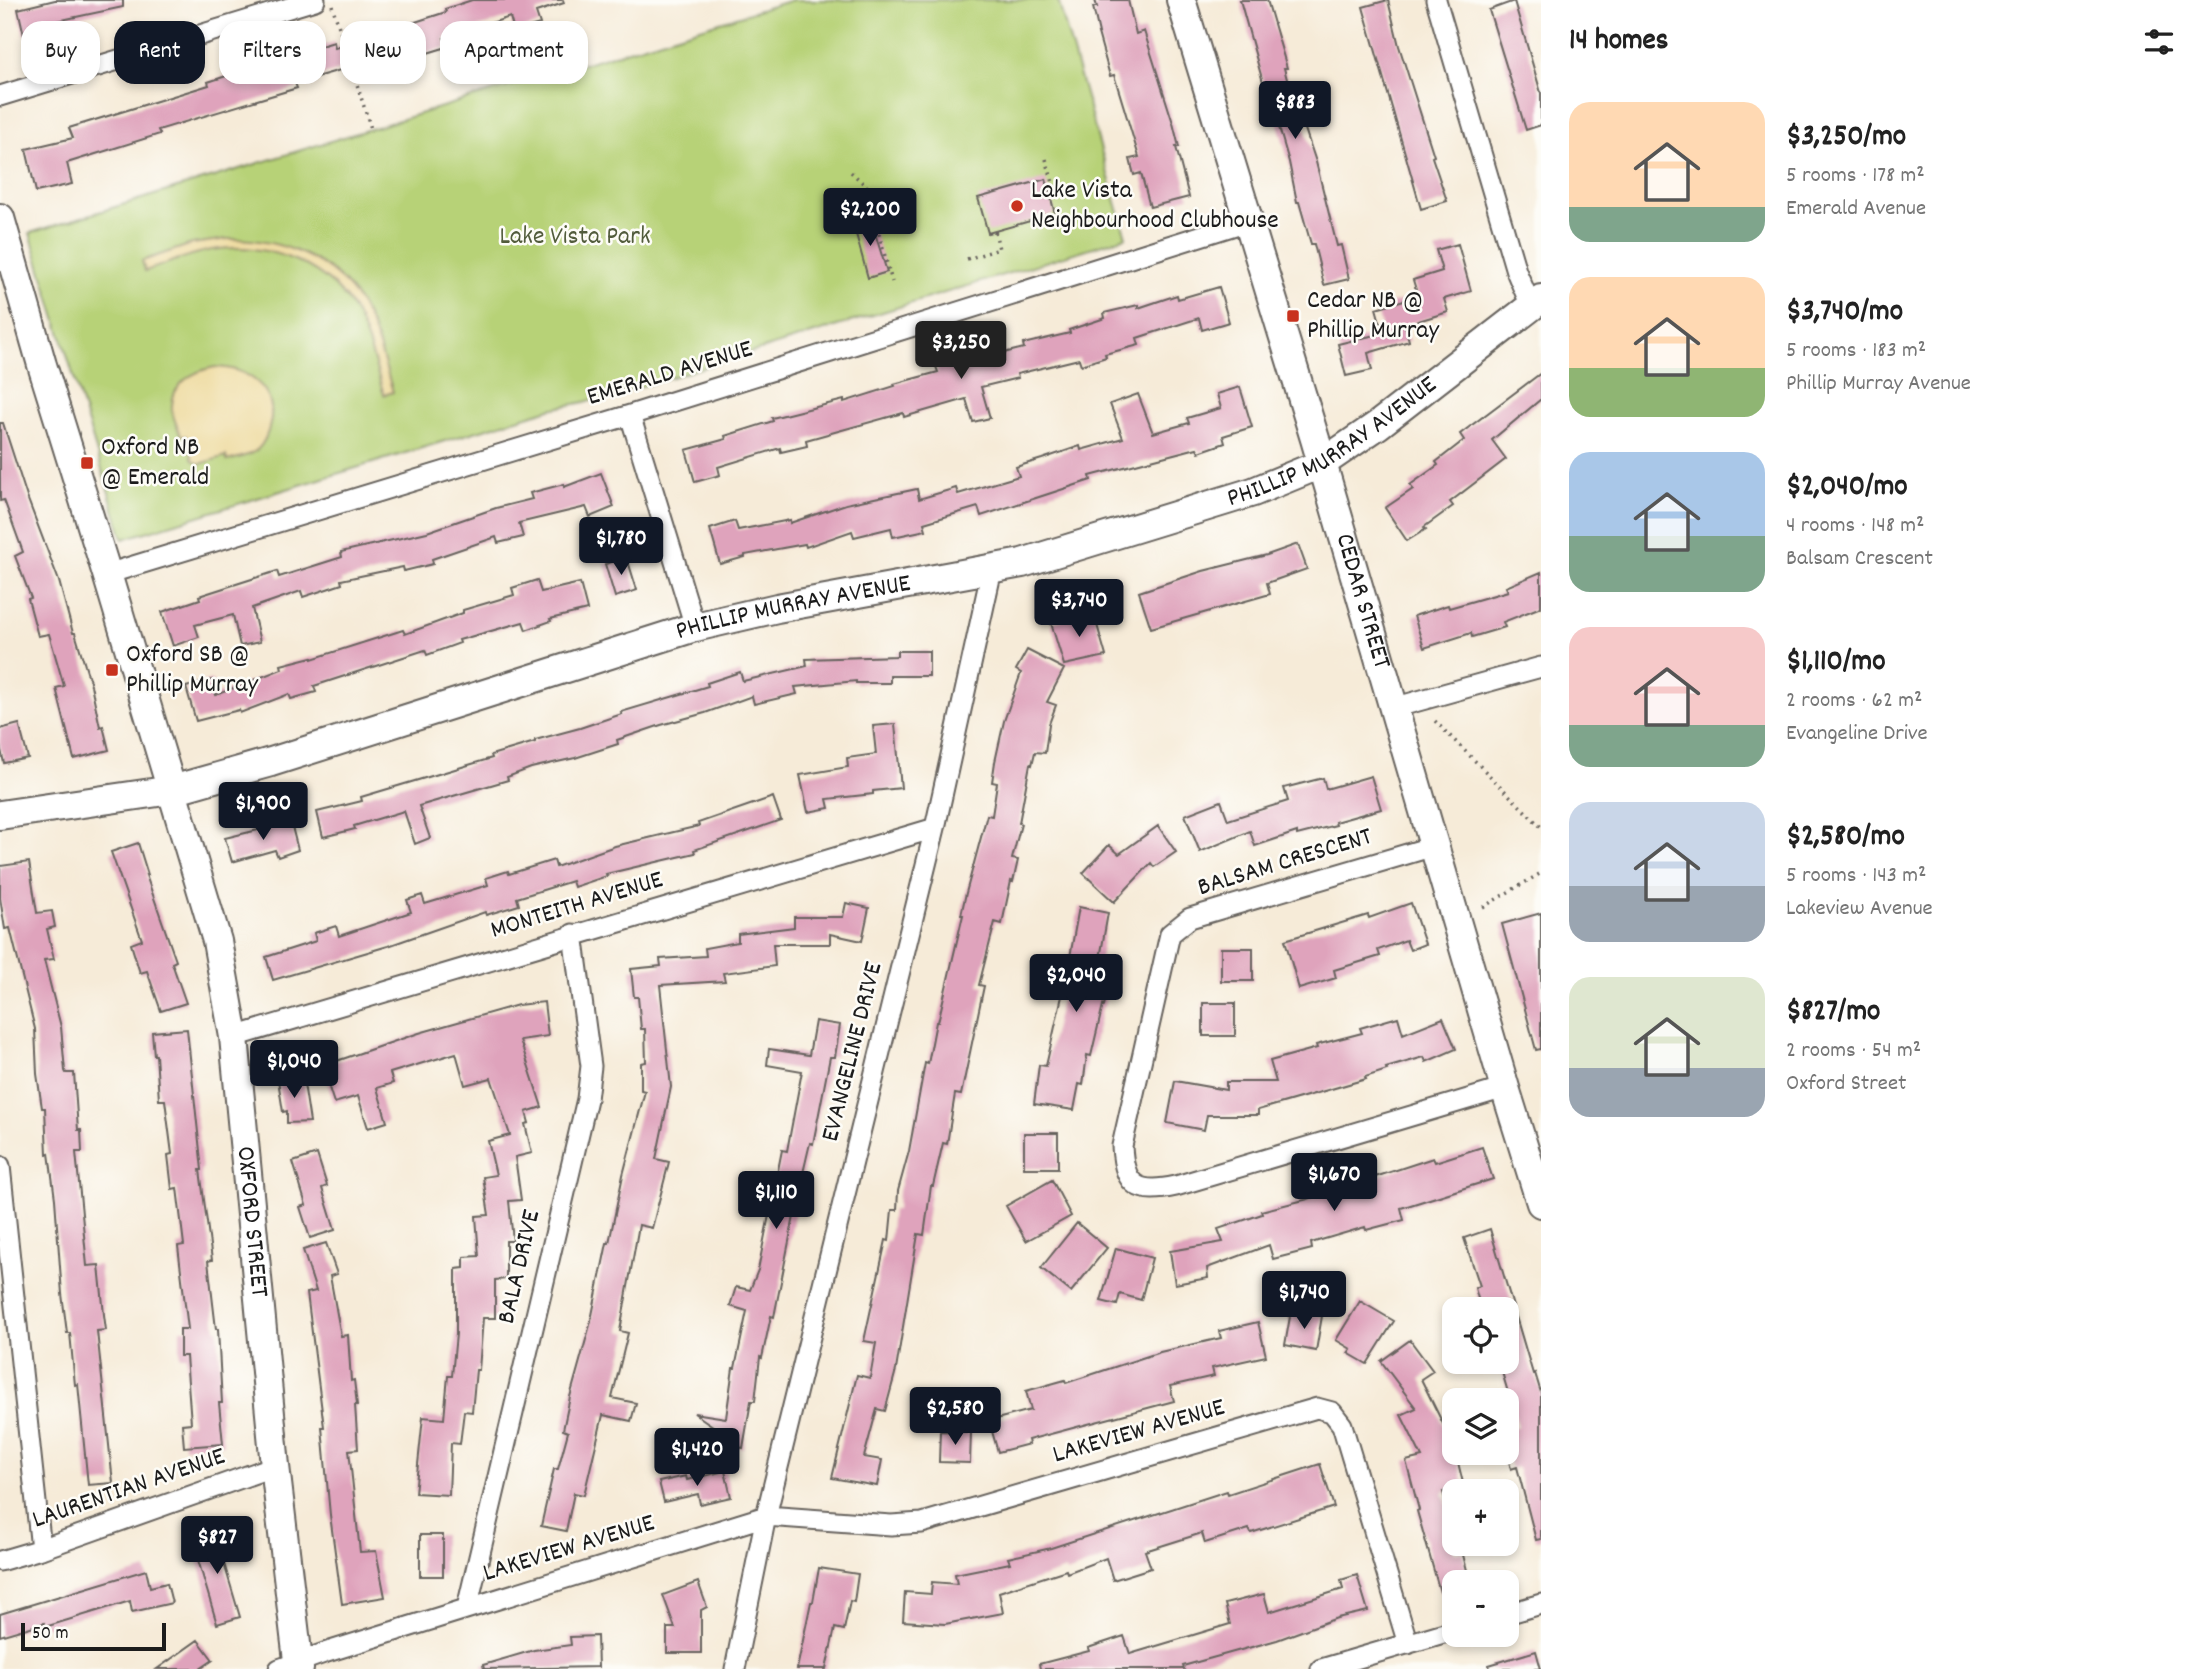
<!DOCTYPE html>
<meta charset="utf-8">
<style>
:root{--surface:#fff;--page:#f2f2f2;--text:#222;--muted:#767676;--accent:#111827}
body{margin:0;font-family:Dekko,sans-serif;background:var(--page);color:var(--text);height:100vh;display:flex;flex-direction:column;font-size:26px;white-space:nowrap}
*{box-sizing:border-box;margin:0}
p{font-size:23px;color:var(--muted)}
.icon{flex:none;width:38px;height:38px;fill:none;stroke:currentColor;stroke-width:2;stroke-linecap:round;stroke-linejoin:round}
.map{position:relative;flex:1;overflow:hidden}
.sheet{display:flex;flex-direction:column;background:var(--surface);width:665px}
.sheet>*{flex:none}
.guide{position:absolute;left:21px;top:21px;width:665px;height:63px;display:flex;gap:14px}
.tools{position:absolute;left:1442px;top:1297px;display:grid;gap:14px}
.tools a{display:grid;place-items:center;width:77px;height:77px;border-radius:14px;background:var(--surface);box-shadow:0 4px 10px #0003;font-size:35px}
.scale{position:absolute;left:21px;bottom:18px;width:145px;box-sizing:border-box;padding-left:7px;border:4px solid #1c1c1c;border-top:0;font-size:19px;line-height:24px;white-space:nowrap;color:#1c1c1c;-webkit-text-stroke:5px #fdfcf7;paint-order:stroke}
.price{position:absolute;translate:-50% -60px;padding:0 16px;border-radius:7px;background:var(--accent);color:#fff;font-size:23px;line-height:46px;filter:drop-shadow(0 2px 4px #0008)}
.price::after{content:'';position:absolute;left:50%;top:42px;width:21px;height:16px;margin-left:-10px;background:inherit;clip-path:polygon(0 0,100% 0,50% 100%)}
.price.current{background:#222;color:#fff}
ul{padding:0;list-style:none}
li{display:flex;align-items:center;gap:21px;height:175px;padding:0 28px}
li span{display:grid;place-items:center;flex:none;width:196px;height:140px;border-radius:21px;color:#555}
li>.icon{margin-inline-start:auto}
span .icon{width:84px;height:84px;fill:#fffc;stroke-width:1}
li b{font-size:30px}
h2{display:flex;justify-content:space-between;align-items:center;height:84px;padding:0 28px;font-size:30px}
.pill{padding:0 24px;border-radius:21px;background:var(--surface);box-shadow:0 4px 10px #0003;font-size:24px;line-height:63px}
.pill.current{background:var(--accent);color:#fff}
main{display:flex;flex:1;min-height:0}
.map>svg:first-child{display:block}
.green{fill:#b7d277;stroke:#6a774a;stroke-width:2}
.sand{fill:#eeda9e;stroke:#857b5d;stroke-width:2}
.building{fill:#dfa3bc}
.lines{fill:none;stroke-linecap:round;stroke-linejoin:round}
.street-casing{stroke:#68645e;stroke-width:23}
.secondary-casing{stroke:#68645e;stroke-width:32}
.path{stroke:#68645e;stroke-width:3.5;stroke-dasharray:2 5;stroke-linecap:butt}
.street{stroke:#fff;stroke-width:19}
.secondary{stroke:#fff;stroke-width:28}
.poi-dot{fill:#c8321e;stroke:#fdfcf7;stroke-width:2.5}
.labels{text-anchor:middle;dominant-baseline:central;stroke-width:5;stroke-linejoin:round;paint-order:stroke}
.poi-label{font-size:26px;fill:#1c1c1c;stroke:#fdfcf7;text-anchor:start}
.park-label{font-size:26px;fill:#525c3c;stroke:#fdfcf7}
.street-label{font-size:26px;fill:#1c1c1c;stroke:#fdfcf7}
</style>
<main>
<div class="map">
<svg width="1541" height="1669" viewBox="0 0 1541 1669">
<rect width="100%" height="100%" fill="#fdfcf7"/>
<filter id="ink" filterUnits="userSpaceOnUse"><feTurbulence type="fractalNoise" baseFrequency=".0143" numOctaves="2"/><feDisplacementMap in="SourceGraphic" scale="14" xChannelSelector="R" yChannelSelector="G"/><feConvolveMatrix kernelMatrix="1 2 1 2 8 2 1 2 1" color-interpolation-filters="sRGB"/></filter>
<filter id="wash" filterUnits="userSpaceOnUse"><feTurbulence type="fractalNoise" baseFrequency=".00686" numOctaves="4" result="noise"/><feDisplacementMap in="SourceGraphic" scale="28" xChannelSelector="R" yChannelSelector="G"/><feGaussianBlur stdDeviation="1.57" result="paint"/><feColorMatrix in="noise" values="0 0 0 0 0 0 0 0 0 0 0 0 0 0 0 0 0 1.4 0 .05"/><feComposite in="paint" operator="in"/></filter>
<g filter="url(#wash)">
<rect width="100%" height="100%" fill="#f6ebd8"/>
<path class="green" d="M792 0H1058L1126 237 604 398 550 409 123 539 30 233Z"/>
<path class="sand" d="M227 239C279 238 334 258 361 305 377 332 384 363 393 392L384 395C376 369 370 342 358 318 332 265 268 241 212 250 189 254 167 264 145 271L142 261 192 244Z
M215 367C247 368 278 388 270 424 268 433 264 443 258 449 251 456 237 458 227 461L226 456 200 464 193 460 186 436H181C178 428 173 418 172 410 170 384 193 371 215 367Z"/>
<g id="blocks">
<path class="building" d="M55 0H123V7L57 21 59 26 24 35 18 9Z
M472 0H563L564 3 536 12 540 24 514 31 510 17 444 38 447 47 368 71 365 63 295 83 297 88 158 130 160 134 67 163 72 184 36 192 26 149 73 138 69 128 209 85 208 82 300 52 334 42 335 48 446 12 445 9Z
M1095 0H1128L1136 34 1144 31 1173 123 1179 147H1176L1189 197 1150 207 1141 173 1134 175 1130 159 1139 157 1114 75 1110 76 1098 33H1099L1093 7H1097Z
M1240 0H1267L1287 68H1284L1298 121 1302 120 1316 162 1337 246 1341 245 1349 279 1324 285 1314 244H1311L1299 202H1297L1289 162 1276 117 1273 118Z
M1388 0 1399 46 1434 156 1432 157 1447 201 1421 209 1363 7Z
M1514 1 1541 93V125L1526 130 1489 10Z
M1046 179 1055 214 988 233 978 198Z
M870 217 887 272 868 278 853 223Z
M1458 244 1471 291 1444 299 1448 312 1405 325 1409 341 1368 353 1372 370 1346 376 1338 344 1383 333 1376 308 1418 296 1413 280 1442 271 1436 250Z
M1219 287 1229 322 1202 330 1199 318 1137 338 1139 345 1105 354 1106 357 1081 365 1079 359 1017 374 1018 378 981 387 990 418 973 422 966 399 904 417 903 413 806 440 807 446 781 452 780 448 718 467 720 475 695 482 686 450 726 439 725 436 773 421 772 418 844 400V402L895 386 894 384 938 372 935 364 961 357 963 363 1024 348 1023 344 1070 333 1069 330 1105 318 1104 313 1138 305V308L1177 295 1178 299Z
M1541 373V399L1492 440 1506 459 1450 502 1453 506 1424 527 1426 529 1407 541 1385 508 1413 489 1410 485 1438 465 1436 462 1464 440 1460 434Z
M1240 387 1252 427 1223 436 1225 443 1199 452 1197 448 1090 476 1091 480 981 516 978 507 924 523 926 530 893 537 891 528 854 537 852 531 806 547 805 544 745 555V557L720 564 710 529 735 521 738 530 790 520V523L846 504 917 489 919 499 956 488 958 494 1019 476 1016 467 1042 459 1080 446 1081 450 1123 438 1110 404 1138 394 1153 433 1189 423 1187 418 1221 408 1217 394Z
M0 423H3L27 497 59 581 73 633H75L91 685 100 727 103 726 109 750 74 759 56 688 64 686 49 634 38 636 28 599 31 598 15 556 23 552 4 500 0 501Z
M601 473 614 507 590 517 586 507 519 523 523 537 498 543 496 537 432 559 433 564 404 571 403 567 341 580 342 584 303 597 301 591 252 608 260 642 240 646 233 615 195 625 199 637 173 646 162 612 200 599 199 596 277 571 279 577 342 557 341 552 427 532 496 508 532 499 530 493 564 484V487Z
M1298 544 1307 569 1267 583 1270 594 1151 628 1139 592 1203 571 1267 555Z
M627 558 637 590 615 597 605 564Z
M1541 572V607L1503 622 1505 627 1472 637 1471 633 1424 648 1414 616 1448 605 1449 608 1508 591 1506 587Z
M537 580 541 592 580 583 587 610 550 619 551 621 526 630 523 622 459 640 460 643 427 655 425 650 314 686 316 692 291 699 289 694 240 713 239 710 196 721 186 687 212 680 216 695 282 669 281 665 312 657V659L403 630 405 634 463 613V610L514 595 512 588Z
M1093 611 1106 656 1064 665 1051 623Z
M1027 650 1064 669 1047 702 1056 705 1049 724 1045 753 1035 752 1032 765 1030 764 1019 823 1021 824 1012 859 1018 860 1013 882 1011 881 1002 924 995 922 979 985 984 986 961 1095 955 1094 947 1144 943 1143 933 1186H931L924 1235 918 1234 896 1370 885 1411 877 1409 864 1457 882 1460 877 1486 832 1478 857 1375 870 1378 876 1343 864 1341 886 1240 889 1241 892 1210H897L898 1191 909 1151 925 1063 928 1064 936 1022H938L963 915H961L966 893 987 815 992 816 997 783 992 782 995 762 1004 721 1021 673 1016 670Z
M897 651H929V676H890V683H856V681L795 687 797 694 754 704 752 696 705 713 661 725 617 740 618 744 575 758 531 768 507 777 508 780 419 806 430 838 415 844 404 811 354 826 355 829 323 837 317 812 362 801 361 797 492 758 491 755 535 742V740L580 728 622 714 621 712 708 686 707 683 740 672 743 681 807 666 806 659 897 656Z
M19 724 28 758 4 763 0 746V729Z
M895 724 901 788 873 791V794L827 799 829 808 808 812 800 775 848 767 847 758 876 754 873 726Z
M1371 776 1381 809 1335 822 1336 825 1297 835V832L1255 846 1250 831 1200 852 1185 815 1221 801 1228 820 1288 801 1284 788 1323 778 1326 789Z
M773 797 781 820 694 850 695 853 606 874 607 876 574 887 572 881 517 898 519 905 486 915 485 912 388 946 273 980 266 957 316 941 314 933 336 926 339 936 411 912 407 900 422 895 425 904 488 885 486 878 508 871 509 874 554 860 556 867 615 846 699 826 698 823Z
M290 819 298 850 278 857 275 850 232 862 225 838 258 830Z
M1158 826 1176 852 1154 867 1151 863 1114 902 1083 873 1109 845 1119 854Z
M138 843 148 875H146L176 961 172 963 186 1003 161 1011 147 971 140 973 131 944 142 940 111 852Z
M29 862 37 913 52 911 55 927 47 929 54 959 44 960 61 1027 65 1071 66 1073H74L78 1130H81L82 1152H76L87 1266 99 1265 104 1315 106 1330 97 1331 113 1483 88 1485 78 1384 75 1385 70 1333H67L62 1294 55 1199 49 1153 47 1154 45 1108H42L37 1074 35 1029 10 928 5 929 0 898V866Z
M846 903 869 908 862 941 830 934V944H773L775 966 723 973 725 981 660 985 671 1087 656 1159 669 1162 652 1228 639 1225 620 1331 628 1333 612 1398 636 1403 631 1421 603 1415 584 1495 574 1493 566 1531 541 1526 554 1469H558L568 1432 563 1430 570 1397 590 1325 607 1243H609L623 1175 645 1091 641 1090V1063L646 1062 645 1029H641L638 997H634L631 969 661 966 660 959 706 956 705 948 738 942V934L794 927V917H843Z
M1411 903 1425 944 1410 950 1406 940 1378 950 1380 956 1334 970 1336 978 1299 989 1285 940 1368 915 1369 918Z
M1079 907 1108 913 1099 964 1112 967 1104 1006 1103 1005 1091 1056 1087 1055 1083 1085 1079 1084 1074 1110 1034 1104 1039 1065 1046 1066 1062 996 1056 995 1065 956 1070 957Z
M1541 913V1049L1536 1050 1502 924Z
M1221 948H1253V981H1221Z
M544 1002 548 1036 520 1040 542 1107 526 1112 529 1123 525 1124 532 1153 515 1157 521 1200 509 1201 513 1241H506V1279L495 1280V1318H483L479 1370H476L472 1412 464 1411 460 1444 451 1443 449 1495 415 1493 423 1417 444 1419 448 1376H452L456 1334V1269L464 1268V1257L479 1256 476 1216 489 1215 483 1177 496 1175 488 1141 510 1135 491 1078 465 1085 456 1053 390 1073 393 1083 377 1088 387 1122 368 1128 358 1096 334 1103 322 1066 419 1033 518 1005Z
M1203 1003H1235V1036H1203Z
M1398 1017 1403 1034 1443 1018 1456 1049 1426 1062 1424 1057 1386 1068 1387 1070 1365 1077 1366 1079 1258 1110V1115H1207L1204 1130 1167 1123 1175 1081 1226 1090V1082H1276L1270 1061 1317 1048 1316 1045 1362 1033 1360 1028Z
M815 1021 840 1025 835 1057H830L813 1144 810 1143 800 1186 774 1317 771 1316 762 1358 760 1357 755 1401H751L743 1448 719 1444 720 1431 694 1413 726 1418 733 1368H735L747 1311 730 1306 736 1287 750 1290 758 1270 782 1150 787 1151 802 1071 767 1065 769 1049 809 1055Z
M187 1029 202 1170H200L212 1260 208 1261 216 1329H218L222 1403H219L223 1444 184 1447 182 1424 191 1423 186 1356H180V1329H188L178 1246 184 1245 177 1188 172 1189 168 1155 172 1154 165 1100H159L156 1055H154L152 1032Z
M303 1077 310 1122 287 1123V1111L283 1112 278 1080Z
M1024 1133H1058V1168H1024Z
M1482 1147 1493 1179 1401 1208 1404 1220 1366 1230 1365 1227 1311 1243 1312 1249 1273 1259 1269 1245 1207 1268 1208 1278 1175 1284 1170 1251 1223 1242 1218 1229 1262 1214 1261 1211 1308 1199 1433 1158 1435 1162Z
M317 1154 327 1186 322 1188 335 1230 310 1238 300 1207 306 1205 293 1162Z
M1052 1180 1071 1216 1026 1241 1006 1206Z
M1077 1223 1107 1248 1071 1292 1041 1268Z
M1490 1229 1533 1374 1535 1373 1541 1393V1539L1536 1540 1517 1467 1511 1469 1507 1454V1429L1518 1426 1499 1362H1507V1309H1481L1475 1288 1480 1286 1464 1238Z
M326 1243 337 1274 330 1276 341 1336 348 1335 351 1381 354 1380 357 1405H355L358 1449 349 1450 360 1552 376 1551 385 1597 342 1604 330 1515 322 1427H324L307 1293 316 1291 303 1250Z
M1116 1248 1152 1258 1141 1300 1120 1294 1117 1305 1101 1301Z
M1360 1301 1394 1321 1367 1364 1348 1353 1351 1349 1336 1340Z
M1291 1311 1322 1316 1316 1351 1285 1345Z
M1258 1322 1266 1356 1212 1368 1214 1376 1170 1386 1174 1401 1028 1440 1029 1444 998 1452 989 1421 1031 1410 1026 1391 1065 1380 1066 1383 1160 1352 1221 1338 1219 1331Z
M1410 1340 1433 1371 1421 1379 1454 1446 1464 1487 1443 1492 1454 1528V1553L1462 1551 1470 1582H1454V1588L1440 1592 1417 1511 1419 1510 1406 1461 1422 1457 1401 1415 1416 1408 1381 1361Z
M940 1431 971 1432 970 1463 939 1462Z
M1320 1464 1334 1507 1251 1533 1249 1529 1205 1543 1202 1533 1145 1551 1151 1568 1113 1580 1106 1558 1067 1573 1066 1570 999 1592 1003 1613 945 1624 903 1621 905 1592 931 1594 932 1582 957 1584 955 1574 1010 1563 1008 1558 1051 1548 1227 1491 1228 1494Z
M725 1471 731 1497 700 1504 698 1494 664 1502 659 1482 686 1476 687 1480Z
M227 1534 233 1557 223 1560 240 1617 217 1624 193 1543Z
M420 1535H443V1576H420Z
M819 1568 858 1574 854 1602 850 1601 844 1630 835 1628 826 1669H797L811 1602H813Z
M146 1570 150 1587 167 1583 172 1603 132 1612 130 1601 45 1627 44 1623 0 1636V1614Z
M1357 1575 1368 1611 1337 1618 1277 1640 1183 1666 1184 1669H1040L1039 1664 1089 1651 1088 1648 1124 1636 1130 1654 1230 1624 1225 1604 1264 1594 1269 1612 1343 1589 1341 1580Z
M698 1582 707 1607 701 1610V1653H667V1628H675L663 1595Z
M597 1636 598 1667 484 1669 483 1665 534 1650 571 1645 570 1637Z
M198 1640 213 1660 200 1669H157Z
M1536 1651 1541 1669H1490L1489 1665Z"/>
</g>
</g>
<g filter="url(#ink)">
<use href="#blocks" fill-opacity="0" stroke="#68645e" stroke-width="2"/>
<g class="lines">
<g class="street-casing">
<path id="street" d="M1436 0 1516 271 1531 306
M0 96 315 0
M630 415 695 627
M107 574 630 415 1248 221
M1393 708 1541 667
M1434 846 1190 918 1170 934 1122 1146C1124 1188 1139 1194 1176 1186L1505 1088
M234 1037 935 828
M0 1166 41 1549
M0 1561 41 1549 275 1466
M467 1608 587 1099 591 1066 573 934
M1507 1614 1541 1604
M279 1669 324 1653 766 1516 891 1525 922 1523 1317 1408 1332 1412 1342 1425 1408 1644
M735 1669 766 1516 935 828 992 569
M1321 1669 1454 1630"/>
</g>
<g class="secondary-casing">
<g id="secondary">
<path id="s1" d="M1181 0 1315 439 1505 1088 1541 1203"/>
<path id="s2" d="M0 218 42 365 107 574 217 941 234 1037 275 1466 299 1669"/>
<path id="s3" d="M0 815 172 790 271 762 695 627 777 608 1022 563 1253 492 1321 464 1378 425 1541 299"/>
</g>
</g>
<path class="path" d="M332 5 372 132
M1046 159 1057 196
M851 172 866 186 892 282
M866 186 891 196 896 203
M967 259 999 249 995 231
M1435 721 1541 827
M1483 907 1541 873"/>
<use href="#street" class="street"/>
<use href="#secondary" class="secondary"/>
</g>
</g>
<g class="poi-dot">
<circle cx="1017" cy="206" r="7"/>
<rect x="1286" y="309" width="14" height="14" rx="3.5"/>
<rect x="80" y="456" width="14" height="14" rx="3.5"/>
<rect x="105" y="663" width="14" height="14" rx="3.5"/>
</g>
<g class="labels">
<g class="poi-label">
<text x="1031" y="191">Lake Vista<tspan x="1031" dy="30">Neighbourhood Clubhouse</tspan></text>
<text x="1307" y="301">Cedar NB @<tspan x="1307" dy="30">Phillip Murray</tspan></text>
<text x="101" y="448">Oxford NB<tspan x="101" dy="30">@ Emerald</tspan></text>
<text x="126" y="655">Oxford SB @<tspan x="126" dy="30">Phillip Murray</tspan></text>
</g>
<g class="park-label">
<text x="575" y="237">Lake Vista Park</text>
</g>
<g class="street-label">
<text transform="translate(670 374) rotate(-17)">EMERALD AVENUE</text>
<text stroke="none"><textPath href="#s3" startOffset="1390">PHILLIP MURRAY AVENUE</textPath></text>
<text stroke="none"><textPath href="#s1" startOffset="628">CEDAR STREET</textPath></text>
<text stroke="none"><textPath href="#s3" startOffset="822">PHILLIP MURRAY AVENUE</textPath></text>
<text transform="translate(1285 863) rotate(-17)">BALSAM CRESCENT</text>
<text transform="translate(577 906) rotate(-17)">MONTEITH AVENUE</text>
<text transform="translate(853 1052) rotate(-76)">EVANGELINE DRIVE</text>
<text stroke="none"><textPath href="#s2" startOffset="1038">OXFORD STREET</textPath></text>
<text transform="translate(520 1267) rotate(-77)">BALA DRIVE</text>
<text transform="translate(1139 1432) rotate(-16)">LAKEVIEW AVENUE</text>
<text transform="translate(129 1489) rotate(-19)">LAURENTIAN AVENUE</text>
<text transform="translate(569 1549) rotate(-17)">LAKEVIEW AVENUE</text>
</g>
</g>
</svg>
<div class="tools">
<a><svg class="icon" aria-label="locate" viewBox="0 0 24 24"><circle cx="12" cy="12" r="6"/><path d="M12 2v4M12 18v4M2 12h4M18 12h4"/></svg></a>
<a><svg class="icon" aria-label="layers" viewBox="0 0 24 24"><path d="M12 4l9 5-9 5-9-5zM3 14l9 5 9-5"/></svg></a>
<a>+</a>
<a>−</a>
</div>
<div class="scale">50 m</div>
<b class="price" style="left:1295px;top:141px">$883</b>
<b class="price" style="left:870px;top:248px">$2,200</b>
<b class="price current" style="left:961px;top:381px">$3,250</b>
<b class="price" style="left:621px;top:577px">$1,780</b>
<b class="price" style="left:1079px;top:639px">$3,740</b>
<b class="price" style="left:263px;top:842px">$1,900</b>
<b class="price" style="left:1076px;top:1014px">$2,040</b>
<b class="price" style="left:294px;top:1100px">$1,040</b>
<b class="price" style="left:1334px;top:1213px">$1,670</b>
<b class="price" style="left:776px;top:1231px">$1,110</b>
<b class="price" style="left:1304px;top:1331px">$1,740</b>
<b class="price" style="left:955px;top:1447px">$2,580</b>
<b class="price" style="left:697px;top:1488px">$1,420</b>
<b class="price" style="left:217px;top:1576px">$827</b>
<div class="guide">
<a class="pill">Buy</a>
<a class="pill current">Rent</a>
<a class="pill">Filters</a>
<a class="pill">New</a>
<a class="pill">Apartment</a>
</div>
</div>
<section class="sheet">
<h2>14 homes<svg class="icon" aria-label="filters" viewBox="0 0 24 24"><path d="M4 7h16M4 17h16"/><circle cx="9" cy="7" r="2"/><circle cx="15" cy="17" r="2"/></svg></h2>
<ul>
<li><span style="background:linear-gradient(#ffd9b3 75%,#7fa58c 0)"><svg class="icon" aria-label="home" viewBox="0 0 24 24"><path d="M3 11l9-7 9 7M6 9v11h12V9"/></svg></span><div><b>$3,250/mo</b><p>5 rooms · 178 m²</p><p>Emerald Avenue</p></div></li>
<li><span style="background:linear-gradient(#ffd9b3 65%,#8fb573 0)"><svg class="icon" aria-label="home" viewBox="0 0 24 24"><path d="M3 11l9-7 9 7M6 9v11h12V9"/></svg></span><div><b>$3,740/mo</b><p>5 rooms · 183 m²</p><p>Phillip Murray Avenue</p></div></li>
<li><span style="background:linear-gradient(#a9c7e8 60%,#7fa58c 0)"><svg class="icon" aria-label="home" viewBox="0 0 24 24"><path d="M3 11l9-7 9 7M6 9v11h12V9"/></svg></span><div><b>$2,040/mo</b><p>4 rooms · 148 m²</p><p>Balsam Crescent</p></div></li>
<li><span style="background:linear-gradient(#f6c9c9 70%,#7fa58c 0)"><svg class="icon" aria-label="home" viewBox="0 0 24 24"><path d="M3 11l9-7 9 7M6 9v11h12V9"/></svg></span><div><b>$1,110/mo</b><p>2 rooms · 62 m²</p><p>Evangeline Drive</p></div></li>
<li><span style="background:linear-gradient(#c9d6e8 60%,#9aa5b1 0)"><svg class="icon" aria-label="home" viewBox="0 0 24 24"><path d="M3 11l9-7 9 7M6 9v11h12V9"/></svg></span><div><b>$2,580/mo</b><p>5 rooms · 143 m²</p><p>Lakeview Avenue</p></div></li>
<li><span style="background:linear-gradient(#dfe7d0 65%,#9aa5b1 0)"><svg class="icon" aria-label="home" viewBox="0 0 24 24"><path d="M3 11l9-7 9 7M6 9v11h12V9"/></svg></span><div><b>$827/mo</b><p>2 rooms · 54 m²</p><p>Oxford Street</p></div></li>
</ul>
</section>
</main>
